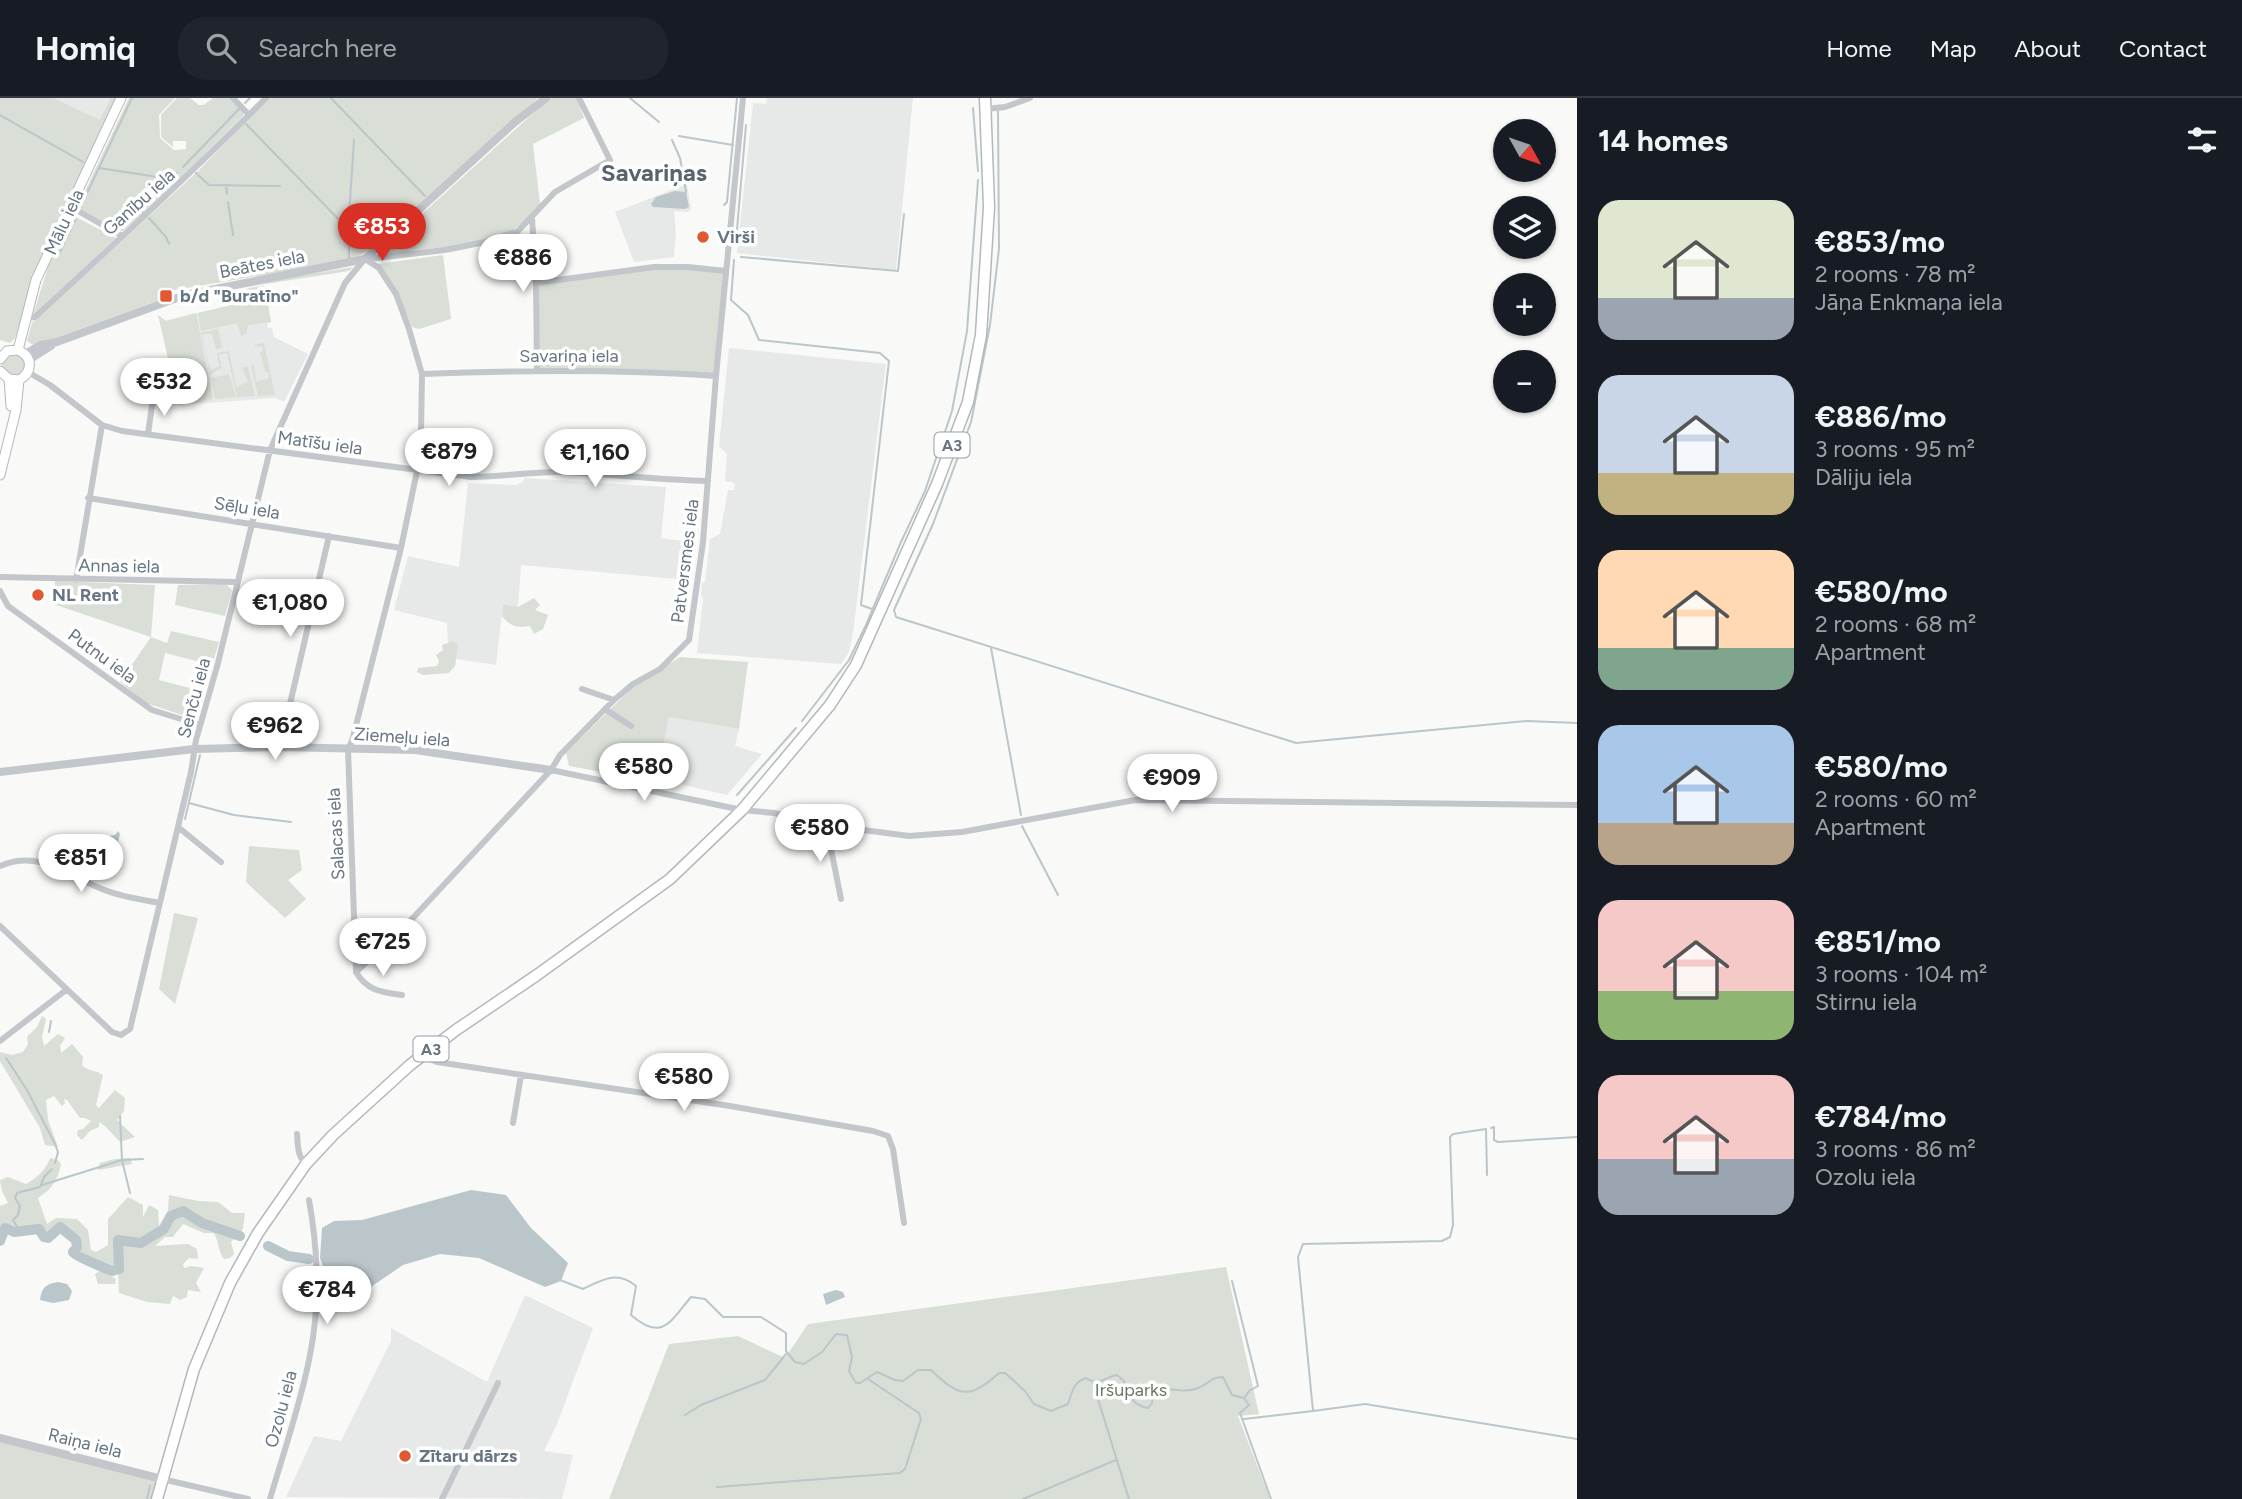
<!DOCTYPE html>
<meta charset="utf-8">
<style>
:root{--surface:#171b24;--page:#20242c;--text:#f1f3f6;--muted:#9ea1a6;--line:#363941;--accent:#d93025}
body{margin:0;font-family:Figtree,sans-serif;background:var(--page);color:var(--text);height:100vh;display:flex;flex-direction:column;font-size:26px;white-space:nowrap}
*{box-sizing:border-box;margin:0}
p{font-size:23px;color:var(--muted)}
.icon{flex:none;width:38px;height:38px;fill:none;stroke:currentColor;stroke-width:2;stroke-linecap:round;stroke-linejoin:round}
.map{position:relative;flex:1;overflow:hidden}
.drawer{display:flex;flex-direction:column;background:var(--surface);width:665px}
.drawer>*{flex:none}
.needle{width:46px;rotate:130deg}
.buttons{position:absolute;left:1493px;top:21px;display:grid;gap:14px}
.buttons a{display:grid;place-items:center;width:63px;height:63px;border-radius:50%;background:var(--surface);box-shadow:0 2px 5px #0004;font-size:35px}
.price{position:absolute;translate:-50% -60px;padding:0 16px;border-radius:24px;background:#fff;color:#222;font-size:23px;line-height:46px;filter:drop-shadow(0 2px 4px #0008)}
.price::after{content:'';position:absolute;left:50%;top:42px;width:21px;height:16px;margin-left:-10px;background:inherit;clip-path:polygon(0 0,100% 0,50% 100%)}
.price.active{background:var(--accent);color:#fff}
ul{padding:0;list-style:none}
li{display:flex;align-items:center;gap:21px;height:175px;padding:0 21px}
li span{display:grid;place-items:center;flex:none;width:196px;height:140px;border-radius:21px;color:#555}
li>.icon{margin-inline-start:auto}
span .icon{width:84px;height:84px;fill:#fffc;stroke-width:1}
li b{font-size:30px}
h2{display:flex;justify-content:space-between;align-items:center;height:84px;padding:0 21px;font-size:30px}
header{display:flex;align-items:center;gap:42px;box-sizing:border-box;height:98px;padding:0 35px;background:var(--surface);border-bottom:2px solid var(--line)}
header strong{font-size:33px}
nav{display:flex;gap:38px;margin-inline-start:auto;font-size:24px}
.search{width:490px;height:63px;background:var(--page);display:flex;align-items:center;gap:18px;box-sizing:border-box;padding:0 24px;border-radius:28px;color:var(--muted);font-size:26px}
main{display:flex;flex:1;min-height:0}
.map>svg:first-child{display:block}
.built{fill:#e7e8e8}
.green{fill:#d9ded6}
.water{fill:#bac6ca}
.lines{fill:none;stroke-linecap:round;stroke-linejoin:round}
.stream{stroke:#bac6ca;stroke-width:2}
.river{stroke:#bac6ca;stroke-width:10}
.secondary-casing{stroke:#b3b9be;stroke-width:11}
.trunk-casing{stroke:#b4b8bc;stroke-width:13}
.minor{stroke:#c3c7cb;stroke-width:6}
.tertiary{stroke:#c3c7cb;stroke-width:8}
.secondary{stroke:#fff;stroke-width:9}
.trunk{stroke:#fff;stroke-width:10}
.poi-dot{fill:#e05931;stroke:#fff;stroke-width:2.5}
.labels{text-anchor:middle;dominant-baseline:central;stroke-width:7;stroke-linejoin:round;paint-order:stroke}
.shield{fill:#fff;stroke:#939ea8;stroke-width:2}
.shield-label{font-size:16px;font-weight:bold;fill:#657582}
.street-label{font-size:18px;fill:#657582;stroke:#fff}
.poi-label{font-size:18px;font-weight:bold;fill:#657582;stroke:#fff;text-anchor:start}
.park-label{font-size:18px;fill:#687a64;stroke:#fff}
.district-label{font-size:24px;font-weight:bold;fill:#57636d;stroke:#fff}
</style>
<header>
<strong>Homiq</strong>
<div class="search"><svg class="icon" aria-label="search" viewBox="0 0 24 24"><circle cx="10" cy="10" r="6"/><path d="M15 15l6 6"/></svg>Search here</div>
<nav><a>Home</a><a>Map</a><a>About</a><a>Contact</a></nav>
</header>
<main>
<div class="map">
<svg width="1577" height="1401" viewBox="0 0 1577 1401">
<rect width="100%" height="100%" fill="#f9f9f7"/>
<path class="built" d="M42 0H116L103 27Z
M767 0H913L896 172 737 155 753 5 766 6Z
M687 86 691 111 688 114 674 113 676 135 674 159 634 164 615 114Z
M266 190 271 224 267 225 268 230H272L274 239 308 256 284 304 276 300 179 307 160 224 240 205 248 192Z
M729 250 886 266 853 535 849 554 841 566 697 555 703 501 701 497 702 485 705 484 710 441 720 436 728 392H734L735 385 725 383 727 356 719 348Z
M524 380 666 389 661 440 692 444 688 482 521 467 518 509 503 506 496 567 456 561 458 548 448 545 447 525 394 512 408 458 459 469 468 385 516 387 523 384Z
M669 619 739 631 735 648 762 656 727 697 671 684 673 674 659 670Z
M525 1197 593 1230 557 1326 544 1353 573 1357 562 1401 286 1399 314 1338 341 1343 391 1243V1230L487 1284Z"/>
<path class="green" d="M0 0H53L100 22 111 0H116L35 177 15 240 10 245 0 242Z
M129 0H175L159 17 160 40 174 52 186 51V43H173V49L161 39V17L177 0H190L199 7H204L213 0H231L243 13V18L156 105 123 133H120L82 113 78 108Z
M269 0H538L371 151 358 158 334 165 169 193 161 197 159 202 35 248 27 243 32 225 196 75Z
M550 0H577L584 20 533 46 540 106C533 113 526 123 517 129 493 147 446 149 416 152 404 153 391 159 379 155Z
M74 118 116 140 33 217 48 169Z
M443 157 451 221 419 231 412 229 397 195 378 166Z
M353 169 349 173 246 189 252 185Z
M654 169 726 173 716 278 537 271 536 185Z
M265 188 271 224 248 227 246 236 241 238 237 225 201 233 198 215 240 205 248 190Z
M196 215 213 301 179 307 158 217 166 223Z
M218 231 222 249 216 252 212 236H202L210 273 219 268 217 255 229 253 236 289 248 284 242 269H248L255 298 237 299 227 255 219 257 222 270 210 276 201 235Z
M264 245 275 297 258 298 251 268 254 266 256 284 269 280 268 274H265L260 254 263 253 262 248 254 249V247Z
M2 267a12 12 0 1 1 24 0a12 12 0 1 1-24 0Z
M229 276 236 299 215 301 212 280Z
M55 483 155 487 151 539 167 545 171 533 219 544 212 567 165 555 159 582 205 594 197 622 146 605 120 584 151 539 53 506Z
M226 486 232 492 225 518 175 507 178 487Z
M534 500 540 507 535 512 548 517 543 531 534 536 530 528C516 530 511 529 502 518L503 506 518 509Z
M454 543 458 548 455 568 449 575 423 577 417 574 418 570 437 568 439 563 436 557 443 552 442 547Z
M680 559 748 564 739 631 669 619 656 684 569 668 566 655 632 590Z
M249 748 299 752 302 772 288 782 306 801 285 820 246 784Z
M174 815 198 820 175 906 159 891Z
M42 918 46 921 42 939 44 948 58 936 65 940 60 948 61 955 72 946 83 959 82 967C89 974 96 972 103 977L96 1007 99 1010 115 992 125 1000 124 1013 117 1022 135 1039 120 1044 105 1028 99 1024V1029L90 1033 82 1042 77 1037 78 1032 83 1031 91 1023 85 1020H80L67 1002 64 1001 65 1005 62 1008 54 998 46 1002 48 1022 58 1049 45 1047 40 1030 0 963V954L12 957 23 954 28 946 27 939 37 929Z
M50 1060 58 1062 61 1066C58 1082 52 1091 38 1100L47 1126 56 1120 77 1121 88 1132 91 1152 96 1154 108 1147V1121L128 1099 143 1107V1119L149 1107 158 1112 159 1128 168 1112 169 1097 198 1103 218 1104 232 1115H245L243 1131 231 1144 234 1156 230 1160 224 1161C218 1153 219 1144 214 1135H204L183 1126 173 1139H165L155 1148 188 1146 197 1151 198 1161 189 1160 183 1166 184 1170 191 1168 204 1170 196 1185 201 1194 188 1192 187 1199 180 1202 173 1198 170 1206 147 1204 119 1195 118 1175C109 1172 103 1169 95 1164 87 1160 80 1162 73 1154L77 1149 76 1142 60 1129 50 1138 44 1139 39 1131 14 1134 5 1131 0 1143V1108L8 1105 2 1093 0 1082 8 1079 26 1086C37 1080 46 1072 50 1060Z
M130 1060 132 1066 98 1072 100 1065 115 1061Z
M1226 1169 1259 1316 1238 1318 1270 1401H609L669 1246 738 1238 785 1260 808 1226Z
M101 1172 116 1181 115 1186H98L95 1176Z
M0 1340 162 1381 157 1401H0Z"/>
<path class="water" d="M675 93 686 94 689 109 685 111 653 109 651 106 656 99Z
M118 733 120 736 114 760 110 765 106 762V750L102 743 105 739 115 737Z
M471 1092 506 1097 531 1130 568 1165 561 1183 545 1189 479 1160 440 1156 403 1167 359 1197 344 1201 333 1197 322 1185 324 1171 320 1160 322 1130 334 1123 362 1122Z
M58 1184 67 1186 72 1193 69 1202 53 1205 40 1202C42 1189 46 1186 58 1184Z
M836 1192 843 1194 845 1199 826 1207 823 1196Z"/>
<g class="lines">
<path class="stream" d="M331 0 425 98
M630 0 659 24
M245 5 250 0
M973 10 978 73
M998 13 999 151 990 227 971 324 933 426 894 512 896 519 1296 645 1527 623 1577 625
M0 17 83 64
M246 26 349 132V160
M679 38 733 47
M672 42 680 60 686 94
M183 69 239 11
M99 70 171 81
M196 75 209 87 280 88
M226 87 227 96
M228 104 233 137
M724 107 727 104 737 0
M80 110 132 0
M143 114 141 112 177 75
M349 118 354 42
M149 120 166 139 169 146
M736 143 746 27
M59 156 76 120
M741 159 898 173 904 116
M734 162 731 202 748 217 759 242 880 255 889 263 861 507 872 511
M991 550 1021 717
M802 623 849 562 866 527 901 444 925 393 952 313 967 233 978 82
M737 697 796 630
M189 705 234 717 291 724
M185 721 200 657
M1022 728 1058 797
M49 934 51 923
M6 960 27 992 55 1046 58 1054 55 1065
M120 1018 122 1062 130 1095
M1491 1030 1494 1029V1042L1498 1044 1577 1039
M42 1087 122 1062 143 1061
M19 1132 13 1122 18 1117 20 1108 15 1100 17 1095 40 1089 44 1079 52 1071
M560 1182 583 1191C602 1182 617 1172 636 1188L631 1217C662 1244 670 1224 691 1199L705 1201 723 1219H761L786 1235V1253L795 1264 804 1266 822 1254 836 1236 847 1237 852 1259 849 1273 856 1285H860L877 1274 895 1282 903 1283 918 1272H931C959 1299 969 1302 999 1275H1005L1025 1293 1034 1306 1051 1313 1068 1306C1072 1295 1073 1284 1086 1280 1100 1289 1104 1279 1117 1277L1124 1283C1127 1296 1133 1308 1148 1310L1152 1305 1153 1294 1159 1290C1171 1291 1186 1295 1198 1290 1210 1286 1209 1279 1223 1279L1232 1297 1244 1300 1249 1307 1240 1315 1271 1401
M1232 1183 1258 1288 1249 1293 1245 1299
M1093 1285 1129 1401
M1313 1313 1365 1306 1577 1341
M685 1317 701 1307 765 1282 786 1256
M1244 1321 1313 1313 1298 1159 1303 1146 1442 1143 1450 1139 1453 1127 1450 1039 1453 1036 1486 1031 1487 1077
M717 1389 900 1375 905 1371 921 1321 919 1315 868 1281
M147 1401 150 1388
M1023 1401 1116 1362"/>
<path class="river" d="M0 1143 5 1130 14 1134 39 1131 44 1139 48 1140 60 1129 76 1142 77 1149 73 1154C78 1160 103 1169 112 1173L119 1171 118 1142 141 1145 164 1131 171 1118 183 1113 202 1125 240 1138
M268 1148 288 1158 309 1161"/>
<g class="secondary-casing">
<path id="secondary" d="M18 252 36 182 121 0
M0 261 7 253 18 252C33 259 33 274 19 282L9 281 0 273
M9 281 11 308
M0 377 16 312 19 282"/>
</g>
<g class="trunk-casing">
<path id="trunk" d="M157 1401 194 1271 230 1185 258 1135 306 1066 333 1037 410 967 456 932 537 877 670 781 742 712 830 607 856 567 937 386 968 304 981 237 989 109 985 0"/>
</g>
<path class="minor" d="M233 0 249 17
M986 11 1005 9 1030 0
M71 109 122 138
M532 120 536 185 537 271
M365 161 379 170 396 196 409 231 422 276 421 334 417 373 401 450 352 643 348 651 356 874C367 893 382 894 402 897
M367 161 445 152 485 144 518 133 555 94 610 62 579 0
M536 185 654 169H688L726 173
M27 220 35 219C113 147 191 76 266 0
M28 274 50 287 102 327 122 333 471 379C502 379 532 373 563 374 611 376 660 382 708 383
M422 276C520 272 617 271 716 278
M148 336 153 300
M88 400 401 450
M0 479 237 484
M76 482 102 327
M0 493 8 508 152 612 200 627
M582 591 614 602
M605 611 631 628
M280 649 329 438
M551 672 742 712 774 715 833 728 909 738 962 734 1135 702 1577 707
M826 726 841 801
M178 729 221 764
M0 768C40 751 66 777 102 791 121 799 139 801 160 805
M0 828 112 934 121 937 130 931 191 674 196 642 218 565 270 352 345 185 363 163
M356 874 411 822 551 672 560 657 614 602 633 586 660 571 689 542 703 444 716 278 743 0
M0 943 66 892
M425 956 430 961 437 964 730 1008 873 1033 888 1038 893 1051 904 1125
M513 1025 521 977
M297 1036C298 1047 297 1058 306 1066
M162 1381 248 1401
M270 1401C284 1353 301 1305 310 1257 320 1207 318 1152 309 1102
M442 1401 498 1285"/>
<path class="tertiary" d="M25 256 41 247 57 244 185 197 365 161 515 24 546 0
M29 262 51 248
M0 674 194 651 280 649 415 652 551 672
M0 1340 162 1381"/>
<use href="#secondary" class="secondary"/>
<use href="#trunk" class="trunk"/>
</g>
<g class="poi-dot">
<circle cx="703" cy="139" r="7"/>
<rect x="159" y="191" width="14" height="14" rx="3.5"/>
<circle cx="38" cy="497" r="7"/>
<circle cx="405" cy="1358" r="7"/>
</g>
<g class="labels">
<g class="shield">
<rect x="934.5" y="334.5" width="35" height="25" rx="5"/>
<rect x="413.5" y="938.5" width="35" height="25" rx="5"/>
</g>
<g class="shield-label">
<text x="952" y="347">A3</text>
<text x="431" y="951">A3</text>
</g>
<g class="street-label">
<text transform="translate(139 104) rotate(-42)">Ganību iela</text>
<text transform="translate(64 124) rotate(-65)">Mālu iela</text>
<text transform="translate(262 166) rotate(-11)">Beātes iela</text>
<text x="569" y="258">Savariņa iela</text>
<text transform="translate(320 345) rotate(8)">Matīšu iela</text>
<text transform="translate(247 410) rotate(9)">Sēļu iela</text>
<text transform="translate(685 463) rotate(-83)">Patversmes iela</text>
<text transform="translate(119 468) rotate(1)">Annas iela</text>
<text transform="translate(102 558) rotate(36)">Putnu iela</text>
<text transform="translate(194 600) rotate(-75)">Senču iela</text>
<text transform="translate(402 639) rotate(4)">Ziemeļu iela</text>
<text transform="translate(336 736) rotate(-93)">Salacas iela</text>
<text transform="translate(281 1311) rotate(-75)">Ozolu iela</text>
<text transform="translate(85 1345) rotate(14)">Raiņa iela</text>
</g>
<g class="poi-label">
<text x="717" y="139">Virši</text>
<text x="180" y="198">b/d "Buratīno"</text>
<text x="52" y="497">NL Rent</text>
<text x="419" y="1358">Zītaru dārzs</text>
</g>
<g class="park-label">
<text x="1131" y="1292">Iršuparks</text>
</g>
<g class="district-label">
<text x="654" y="74">Savariņas</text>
</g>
</g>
</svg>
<div class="buttons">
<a><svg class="needle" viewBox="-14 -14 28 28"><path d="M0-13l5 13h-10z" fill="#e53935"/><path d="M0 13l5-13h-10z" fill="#9ea1a6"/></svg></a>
<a><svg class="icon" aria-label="layers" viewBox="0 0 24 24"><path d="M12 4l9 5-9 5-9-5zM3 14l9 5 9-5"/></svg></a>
<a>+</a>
<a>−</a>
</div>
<b class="price active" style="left:382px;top:165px">€853</b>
<b class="price" style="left:523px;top:196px">€886</b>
<b class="price" style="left:164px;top:320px">€532</b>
<b class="price" style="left:449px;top:390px">€879</b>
<b class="price" style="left:595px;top:391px">€1,160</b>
<b class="price" style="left:290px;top:541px">€1,080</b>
<b class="price" style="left:275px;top:664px">€962</b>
<b class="price" style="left:644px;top:705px">€580</b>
<b class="price" style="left:1172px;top:716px">€909</b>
<b class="price" style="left:820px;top:766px">€580</b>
<b class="price" style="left:81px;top:796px">€851</b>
<b class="price" style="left:383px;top:880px">€725</b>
<b class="price" style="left:684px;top:1015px">€580</b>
<b class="price" style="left:327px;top:1228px">€784</b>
</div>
<section class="drawer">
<h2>14 homes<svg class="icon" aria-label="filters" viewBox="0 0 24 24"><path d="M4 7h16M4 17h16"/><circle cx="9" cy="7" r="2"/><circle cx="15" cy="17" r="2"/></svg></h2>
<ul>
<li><span style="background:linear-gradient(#dfe7d0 70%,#9aa5b1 0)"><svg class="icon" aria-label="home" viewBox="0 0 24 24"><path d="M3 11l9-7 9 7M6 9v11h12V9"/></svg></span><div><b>€853/mo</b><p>2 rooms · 78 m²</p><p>Jāņa Enkmaņa iela</p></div></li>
<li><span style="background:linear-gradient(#c9d6e8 70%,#c2b280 0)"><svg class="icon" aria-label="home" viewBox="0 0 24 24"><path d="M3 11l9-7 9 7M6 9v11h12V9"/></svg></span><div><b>€886/mo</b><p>3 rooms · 95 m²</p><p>Dāliju iela</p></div></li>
<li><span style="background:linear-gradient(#ffd9b3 70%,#7fa58c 0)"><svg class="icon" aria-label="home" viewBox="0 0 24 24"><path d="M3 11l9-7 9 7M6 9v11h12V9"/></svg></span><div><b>€580/mo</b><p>2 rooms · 68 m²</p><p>Apartment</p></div></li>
<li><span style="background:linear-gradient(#a9c7e8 70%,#b9a48a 0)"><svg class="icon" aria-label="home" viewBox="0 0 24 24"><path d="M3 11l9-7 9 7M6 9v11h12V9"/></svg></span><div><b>€580/mo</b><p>2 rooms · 60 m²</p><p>Apartment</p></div></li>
<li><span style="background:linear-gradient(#f6c9c9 65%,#8fb573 0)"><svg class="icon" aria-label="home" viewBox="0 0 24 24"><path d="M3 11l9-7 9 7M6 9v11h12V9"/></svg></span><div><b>€851/mo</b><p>3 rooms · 104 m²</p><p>Stirnu iela</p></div></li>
<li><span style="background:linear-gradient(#f6c9c9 60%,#9aa5b1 0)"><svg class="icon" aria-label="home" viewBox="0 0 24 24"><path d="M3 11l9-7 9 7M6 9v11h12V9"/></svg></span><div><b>€784/mo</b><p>3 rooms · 86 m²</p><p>Ozolu iela</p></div></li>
</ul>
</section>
</main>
